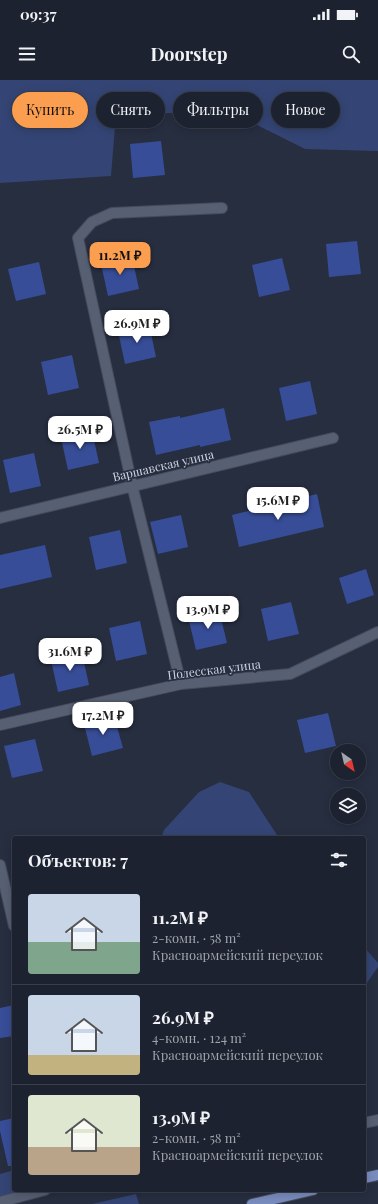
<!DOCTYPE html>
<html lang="ru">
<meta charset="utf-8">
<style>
:root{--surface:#1d2230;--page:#2a2f3c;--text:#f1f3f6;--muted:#a0a4ab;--line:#3b3f4c;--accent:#fb9e50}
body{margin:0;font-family:"Playfair Display",serif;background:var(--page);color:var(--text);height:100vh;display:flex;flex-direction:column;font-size:15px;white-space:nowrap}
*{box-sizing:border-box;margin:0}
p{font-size:13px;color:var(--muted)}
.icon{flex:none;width:22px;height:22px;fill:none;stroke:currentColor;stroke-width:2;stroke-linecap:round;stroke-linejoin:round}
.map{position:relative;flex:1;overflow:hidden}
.details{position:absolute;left:12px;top:756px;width:354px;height:356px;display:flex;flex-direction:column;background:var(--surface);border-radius:4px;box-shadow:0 2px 10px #0003,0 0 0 1px var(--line)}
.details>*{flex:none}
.top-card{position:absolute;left:12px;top:12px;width:354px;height:36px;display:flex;gap:8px}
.needle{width:26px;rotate:146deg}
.fabs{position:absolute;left:330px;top:664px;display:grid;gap:8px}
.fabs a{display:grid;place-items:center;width:36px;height:36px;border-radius:50%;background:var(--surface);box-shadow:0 2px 10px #0003,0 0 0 1px var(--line);font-size:20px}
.price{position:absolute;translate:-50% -34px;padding:0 9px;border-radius:8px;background:#fff;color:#222;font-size:13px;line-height:26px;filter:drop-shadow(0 1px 2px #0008)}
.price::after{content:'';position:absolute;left:50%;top:24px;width:12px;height:9px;margin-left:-6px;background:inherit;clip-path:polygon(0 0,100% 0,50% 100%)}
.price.selected{background:var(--accent);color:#111}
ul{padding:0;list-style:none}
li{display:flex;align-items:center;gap:12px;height:100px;padding:0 16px}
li+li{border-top:1px solid var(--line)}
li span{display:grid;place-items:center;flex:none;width:112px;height:80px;border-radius:4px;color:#555}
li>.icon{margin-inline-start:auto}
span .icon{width:48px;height:48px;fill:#fffc;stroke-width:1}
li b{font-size:17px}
h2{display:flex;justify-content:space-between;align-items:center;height:48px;padding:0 16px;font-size:17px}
.chip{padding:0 14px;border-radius:18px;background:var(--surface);box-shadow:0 2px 10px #0003,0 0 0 1px var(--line);font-size:14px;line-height:36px}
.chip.selected{background:var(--accent);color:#111}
.status{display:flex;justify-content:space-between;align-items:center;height:28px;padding:0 20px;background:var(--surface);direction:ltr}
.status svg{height:11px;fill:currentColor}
header{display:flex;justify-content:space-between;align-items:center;height:52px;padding:0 16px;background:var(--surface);font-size:18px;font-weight:700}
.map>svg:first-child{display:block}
.green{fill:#344575}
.building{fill:#374d97}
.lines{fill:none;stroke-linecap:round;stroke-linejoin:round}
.minor-casing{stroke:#454b5a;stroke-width:12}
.major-casing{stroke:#454b5a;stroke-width:12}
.minor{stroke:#575f73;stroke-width:10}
.major{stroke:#798cbe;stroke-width:10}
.labels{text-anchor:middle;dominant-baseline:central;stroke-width:3.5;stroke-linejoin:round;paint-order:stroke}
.street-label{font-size:12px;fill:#cfd4e0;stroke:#272e40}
</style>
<div class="status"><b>09:37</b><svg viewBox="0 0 49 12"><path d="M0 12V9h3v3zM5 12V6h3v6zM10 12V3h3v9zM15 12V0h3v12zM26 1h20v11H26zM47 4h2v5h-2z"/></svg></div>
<header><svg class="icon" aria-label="menu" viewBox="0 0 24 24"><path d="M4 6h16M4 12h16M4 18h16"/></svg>Doorstep<svg class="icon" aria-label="search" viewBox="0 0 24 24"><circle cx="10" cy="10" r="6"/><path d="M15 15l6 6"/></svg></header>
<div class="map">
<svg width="378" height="1124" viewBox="0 0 378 1124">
<rect width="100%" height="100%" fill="#272e40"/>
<path class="green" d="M0 0H378V71L305 69 231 32 116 34 111 96 0 103Z
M220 702 249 712 279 758H161L164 750 199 712Z
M364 867 378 883V887L364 907Z
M14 1090V1110H58L57 1112 0 1124V1094Z
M136 1114 139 1124H92Z"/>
<path class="building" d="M161 61 165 95 133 98 130 64Z
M357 161 361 194 329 197 326 164Z
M132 177 139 209 108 216 101 184Z
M282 178 290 210 259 217 252 185Z
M39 182 46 214 16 221 8 189Z
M149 244 156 277 125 284 118 251Z
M72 275 79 308 48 315 41 282Z
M310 301 317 334 286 341 279 308Z
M224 328 231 360 200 367V365L156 375 149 342 180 336V338Z
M92 351 99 383 68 390 61 358Z
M34 373 41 406 10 413 3 380Z
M317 414 324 447 239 467 232 435Z
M181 435 188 467 158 474 150 442Z
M120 450 127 483 96 490 89 457Z
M45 465 52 497 0 509V475Z
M366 489 374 515 347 524 339 498Z
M291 522 299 554 268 561 261 529Z
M219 530 227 563 196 570 188 537Z
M140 541 147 574 116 581 109 548Z
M82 573 89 605 58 612 51 580Z
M14 593 21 625 0 631V597Z
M328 633 336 666 305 673 297 640Z
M114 636 123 668 92 676 84 644Z
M35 659 43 691 12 698 4 666Z
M14 925V956L0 958V928Z
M14 1038V1086H8L0 1051V1041Z"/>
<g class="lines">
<g class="minor-casing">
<path id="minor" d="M0 438 333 358
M181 604 132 405 78 158 92 142 112 133 222 128
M0 645 181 604 290 594 378 552
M0 785 14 846
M364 1043 378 1040
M0 1122 45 1110"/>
</g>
<g class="major-casing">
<path id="major" d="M364 1098 378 1095
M252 1124 313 1110"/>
</g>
<use href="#minor" class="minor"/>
<use href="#major" class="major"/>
</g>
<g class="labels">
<g class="street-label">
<text transform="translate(163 385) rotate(-13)">Варшавская улица</text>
<text transform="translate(214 589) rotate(-7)">Полесская улица</text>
</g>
</g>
</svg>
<div class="fabs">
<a><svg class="needle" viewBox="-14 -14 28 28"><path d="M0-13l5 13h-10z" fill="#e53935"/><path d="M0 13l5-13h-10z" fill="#a0a4ab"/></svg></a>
<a><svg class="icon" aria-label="layers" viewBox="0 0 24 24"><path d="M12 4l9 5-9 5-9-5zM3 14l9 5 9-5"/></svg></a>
</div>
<b class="price selected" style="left:120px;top:196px">11.2M ₽</b>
<b class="price" style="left:137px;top:264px">26.9M ₽</b>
<b class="price" style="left:80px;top:370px">26.5M ₽</b>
<b class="price" style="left:278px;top:441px">15.6M ₽</b>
<b class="price" style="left:208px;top:550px">13.9M ₽</b>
<b class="price" style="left:70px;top:592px">31.6M ₽</b>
<b class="price" style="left:103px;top:656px">17.2M ₽</b>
<div class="top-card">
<a class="chip selected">Купить</a>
<a class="chip">Снять</a>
<a class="chip">Фильтры</a>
<a class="chip">Новое</a>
</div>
<section class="details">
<h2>Объектов: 7<svg class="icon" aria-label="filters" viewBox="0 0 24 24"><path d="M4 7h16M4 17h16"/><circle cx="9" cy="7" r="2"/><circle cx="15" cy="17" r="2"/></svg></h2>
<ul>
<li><span style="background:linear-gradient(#c9d6e8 60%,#7fa58c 0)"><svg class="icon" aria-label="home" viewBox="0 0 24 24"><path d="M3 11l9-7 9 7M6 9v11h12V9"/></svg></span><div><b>11.2M ₽</b><p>2-комн. · 58 m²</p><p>Красноармейский переулок</p></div></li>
<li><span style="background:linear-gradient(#c9d6e8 75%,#c2b280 0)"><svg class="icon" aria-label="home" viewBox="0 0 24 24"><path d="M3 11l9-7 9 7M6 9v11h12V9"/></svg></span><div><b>26.9M ₽</b><p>4-комн. · 124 m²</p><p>Красноармейский переулок</p></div></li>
<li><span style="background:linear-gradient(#dfe7d0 65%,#b9a48a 0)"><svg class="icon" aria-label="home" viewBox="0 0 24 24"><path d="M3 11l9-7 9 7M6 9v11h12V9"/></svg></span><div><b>13.9M ₽</b><p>2-комн. · 58 m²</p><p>Красноармейский переулок</p></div></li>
</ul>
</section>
</div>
